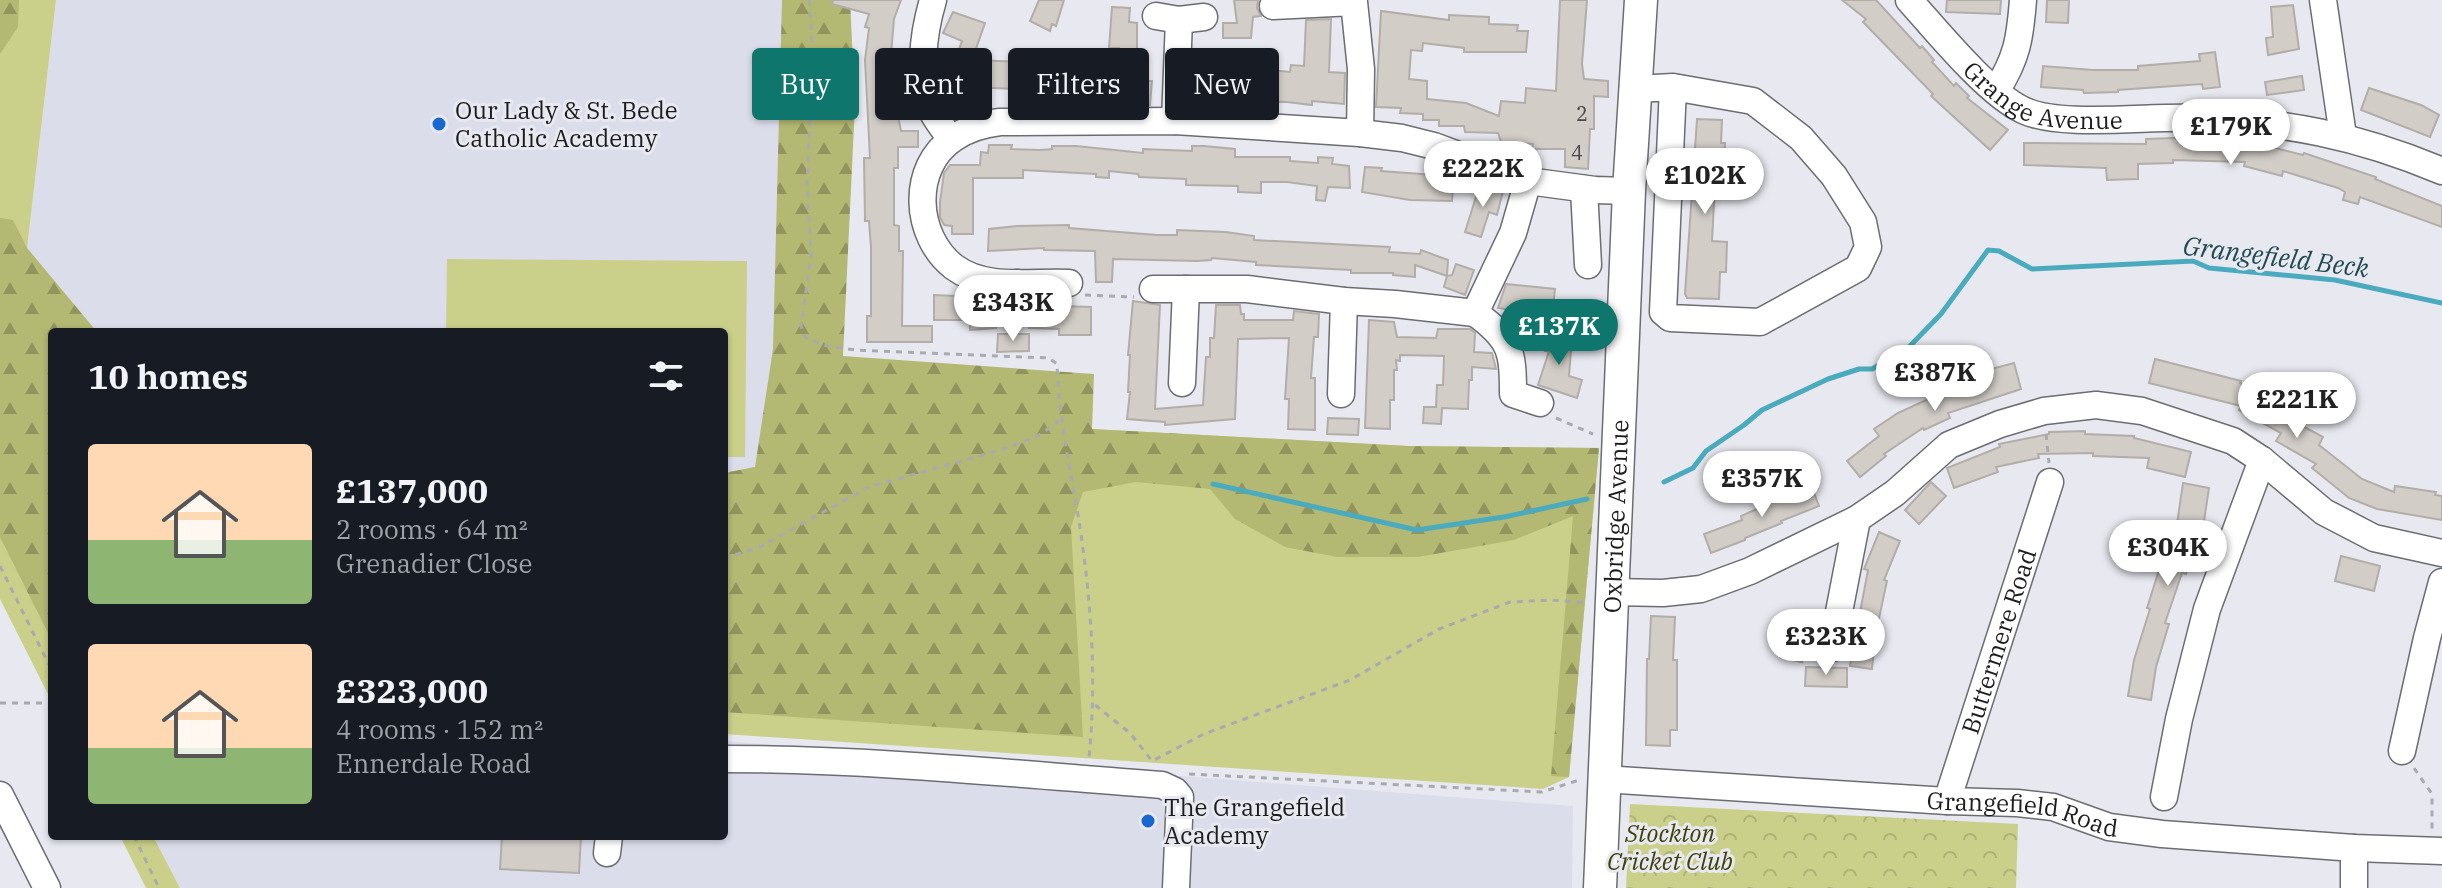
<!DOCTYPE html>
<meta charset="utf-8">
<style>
:root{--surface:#171b24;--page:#242831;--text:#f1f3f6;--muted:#9ea1a6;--accent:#0f766e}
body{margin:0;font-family:"IBM Plex Serif",serif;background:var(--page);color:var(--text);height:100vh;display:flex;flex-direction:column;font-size:30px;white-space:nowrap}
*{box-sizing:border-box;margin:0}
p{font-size:26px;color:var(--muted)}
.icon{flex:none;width:44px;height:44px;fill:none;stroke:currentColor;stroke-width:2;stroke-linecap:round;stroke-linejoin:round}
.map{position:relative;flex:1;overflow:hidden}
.sheet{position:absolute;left:48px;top:328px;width:680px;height:512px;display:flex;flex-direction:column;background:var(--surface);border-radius:8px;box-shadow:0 2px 6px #0004}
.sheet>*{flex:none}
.guide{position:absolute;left:752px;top:48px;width:760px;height:72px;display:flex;gap:16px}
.price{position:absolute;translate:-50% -68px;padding:0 18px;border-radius:28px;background:#fff;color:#222;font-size:26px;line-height:52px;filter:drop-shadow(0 2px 4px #0008)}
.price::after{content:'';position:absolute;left:50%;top:48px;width:24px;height:18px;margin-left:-12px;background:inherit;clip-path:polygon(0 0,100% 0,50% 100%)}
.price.active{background:var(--accent);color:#fff}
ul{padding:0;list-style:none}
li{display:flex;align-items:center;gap:24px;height:200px;padding:0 40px}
li span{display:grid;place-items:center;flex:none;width:224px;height:160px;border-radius:8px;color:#555}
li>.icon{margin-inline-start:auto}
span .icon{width:96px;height:96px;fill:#fffc;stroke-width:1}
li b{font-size:34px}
h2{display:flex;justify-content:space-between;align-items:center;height:96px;padding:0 40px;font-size:34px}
.tag{padding:0 28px;border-radius:8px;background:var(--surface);box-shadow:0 2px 6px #0004;font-size:28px;line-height:72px}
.tag.active{background:var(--accent);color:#fff}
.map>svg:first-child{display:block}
.built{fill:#dbddeb}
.grass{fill:#cad089}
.forest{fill:url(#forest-firs)}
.park{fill:url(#park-crowns)}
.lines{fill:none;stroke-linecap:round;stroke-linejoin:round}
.stream{stroke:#4babbe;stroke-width:5}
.building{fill:#d2cdc7;stroke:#b2ada8;stroke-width:2}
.minor-casing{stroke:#6b6d73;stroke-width:29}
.major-casing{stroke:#6b6d73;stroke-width:35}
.path{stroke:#a9aab0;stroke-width:3;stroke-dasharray:6 6;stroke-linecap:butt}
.minor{stroke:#fff;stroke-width:26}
.major{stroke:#fff;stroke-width:32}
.poi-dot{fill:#1a67d2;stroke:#e8e9f0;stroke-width:3}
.labels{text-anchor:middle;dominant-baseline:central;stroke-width:6;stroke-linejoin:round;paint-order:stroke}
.number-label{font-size:20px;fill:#4a494a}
.street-label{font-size:24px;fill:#1d1d20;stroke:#e8e9f0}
.poi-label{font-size:24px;fill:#1d1d20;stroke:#e8e9f0;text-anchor:start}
.park-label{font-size:24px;font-style:italic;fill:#40420a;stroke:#e8e9f0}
.water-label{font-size:26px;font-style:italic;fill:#1f4a53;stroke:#e8e9f0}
</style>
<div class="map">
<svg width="2442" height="888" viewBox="0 0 2442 888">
<defs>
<pattern id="forest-firs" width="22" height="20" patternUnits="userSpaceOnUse" patternTransform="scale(2)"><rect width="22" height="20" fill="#b3b872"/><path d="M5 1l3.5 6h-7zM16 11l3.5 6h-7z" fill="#91955d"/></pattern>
<pattern id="park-crowns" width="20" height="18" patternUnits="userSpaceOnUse" patternTransform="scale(2)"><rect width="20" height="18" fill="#cad089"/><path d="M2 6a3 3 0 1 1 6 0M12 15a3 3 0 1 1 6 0" fill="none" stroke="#adb276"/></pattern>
</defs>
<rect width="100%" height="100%" fill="#e8e9f0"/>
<path class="built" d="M56 0H833L755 467 724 473V332H97L27 248Z
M724 741 1573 806 1572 888H180L153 836H724Z"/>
<path class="grass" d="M0 0H56L27 248 97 332H52V702L0 599Z
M447 259 747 261 745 457H724V332H446Z
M1091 429 1408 446 1599 448 1569 777 1543 789 724 734V473L755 467Z
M120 836H153L180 888H146Z"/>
<path class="forest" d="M0 0H19L18 27 0 54Z
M782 0H850L855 105 843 356 1094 374 1092 429 1408 446 1599 448 1569 777 1551 776 1573 516 1514 540 1418 557H1337L1285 547 1235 519 1210 489 1136 482 1083 492 1071 527 1083 737 724 712V473L755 467 773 349Z
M0 218 13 220 27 248 97 332H52V641L0 537Z"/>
<path class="park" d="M1630 804 2018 824 2016 888H1626Z"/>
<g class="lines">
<path class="stream" d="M1664 482 1693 468 1706 451 1744 425 1762 410 1828 379 1859 369H1872L1907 349 1941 314 1988 250 1999 251 2032 269 2193 261 2209 268 2335 280 2442 303
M1213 484 1417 530 1504 517 1587 499"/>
</g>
<path class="building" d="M833 0H901L894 19 890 66H895L893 92 901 131H918V147H898V168H894V225L899 226V251H903L902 326H932V342H867V316H871V247L869 221H865L864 158H870L865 60 869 28 865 27 869 14 832 4Z
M1039 0H1064L1056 26 1052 24 1050 31 1030 21Z
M1234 0H1258L1257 8 1261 16 1253 17 1251 38H1223V23H1237Z
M1560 0H1587L1582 64 1584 79 1608 81V97L1594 96V129H1590L1588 169 1565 167V149H1532L1533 144 1501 142 1498 133 1465 132 1464 126H1439V120H1423V114L1400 113 1401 108 1376 107 1381 11 1449 20V15L1489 17V24L1518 25 1517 31H1528L1526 52H1464V48L1423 43 1422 51 1411 50 1409 79 1427 81V99L1466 103 1499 116 1501 101 1525 103 1526 88 1556 91Z
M1842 0H1876L1920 48 1922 46 1934 60 1932 62 1954 86 1956 83 1969 96 1967 98 2008 130 1990 150 1931 96 1933 94 1863 22 1866 19Z
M1947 0H2001L2000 14 1946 12Z
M2047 0H2069L2068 23 2046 22Z
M2293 5 2299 49 2268 55 2266 38 2273 37 2271 7Z
M1112 7 1130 8 1129 22 1137 23V62L1119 56V48H1109Z
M953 12 985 23 972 60 1051 63 1088 68 1087 87 1075 86 1076 90H1042L966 87 968 97 945 99 940 73H950L962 41 943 33Z
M1331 19 1329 72 1345 73 1344 104 1312 101V105L1287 102 1230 101V109L1204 107V95H1208L1211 59 1249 62V68L1290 72 1291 65 1304 66 1306 20Z
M2215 52 2220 87 2203 89 2202 84 2118 90V92L2084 93 2083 90 2041 87 2043 66 2093 70H2138V66L2200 61 2199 54Z
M1119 62H1144V65L1148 66V81H1152L1150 105 1126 104V96H1119Z
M2302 76 2304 90 2267 95 2265 82Z
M2369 88 2421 105 2439 115 2430 137 2361 110Z
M1697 119 1722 120 1721 143H1725L1724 163 1716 162 1712 241 1727 242 1726 272H1720L1719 299 1687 298 1685 294Z
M2173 138 2252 142 2303 155 2304 153 2376 177 2375 179 2442 206V227L2360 197 2358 204 2343 200 2345 192 2338 188 2283 171 2282 176 2244 166 2245 162 2173 160V163L2138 164V179L2107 180 2106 168 2024 165V143L2146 144V139Z
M989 145H1012L1011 149 1040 150 1052 149V146H1076L1143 153V149L1192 151V146H1204L1235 149V157H1290V161L1318 163V157L1333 158 1332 164 1349 166 1350 188 1328 187 1325 201 1316 200 1317 186 1287 182H1261V193L1238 192V186L1186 185V179L1139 177 1138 174 1109 171V178L1096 177V174L1023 170V178H973V234H952V226L944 225 940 217V202L944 173 950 165H980L981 152 988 153Z
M1365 167 1382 168 1381 171 1434 175V184L1453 185 1452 201 1410 200 1362 192Z
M1480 184 1503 191 1497 215 1489 212 1481 237 1465 232Z
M1069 225V228L1157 235H1177V230L1226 232 1254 236V240L1390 247 1389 252 1420 254 1421 250 1448 260 1447 276 1452 275 1456 264 1474 270 1465 295 1444 287 1447 276 1415 265V277L1393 275V273H1351V270L1256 265V262L1212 258 1211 260 1197 261 1113 259 1112 282H1096L1095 251 1044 250V248L988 251 989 229 1017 226Z
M1506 284 1555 289 1553 308 1549 307 1546 329 1524 326 1526 312 1498 308Z
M934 295 997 298 996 328 970 330V320H934Z
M1133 301 1160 305 1155 409 1203 405 1206 357H1210V338H1214L1216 305H1240L1241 314H1244V320H1293L1294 311 1319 314 1318 337H1314L1311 378H1315V430L1288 429 1289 399H1285L1289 338 1238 339 1235 419 1165 425V422L1127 419 1130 392H1128L1130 355H1128Z
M1032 305 1091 307V335H1059V329L1029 328Z
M1369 320 1394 322 1397 337 1436 338 1438 329H1470L1475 333 1474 352 1492 353 1496 369 1472 367V380H1469L1468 409 1442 408 1441 424 1423 423 1424 407H1436L1437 385H1443L1444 356 1400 355V361L1396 360 1397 370H1394V400H1390V429L1365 428Z
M998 334H1029V351L997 352Z
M1546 336 1572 337 1569 376 1582 380 1577 398 1538 385 1549 351H1545Z
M2155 359 2241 381 2240 383 2286 408 2282 415 2323 437 2319 445 2362 479 2394 492 2395 486 2436 492 2435 495 2442 496V520L2377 509 2349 498 2312 468 2316 464 2276 441 2281 433 2239 410 2241 406 2149 383Z
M2014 363 2021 389 1948 413 1950 418 1924 430 1923 428 1884 454 1886 456 1860 477 1847 461 1879 436 1874 429 1898 413 1946 391 1945 388 1984 374V371Z
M1328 418 1359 419 1358 435 1327 434Z
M2085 431V434L2134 436V438L2191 452 2185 477 2147 468 2149 458 2093 456V453L2038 454 2039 458 1996 467 1998 472 1954 488 1947 468 2000 447 1999 444 2049 434V432Z
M1931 482 1946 496 1919 524 1905 510Z
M2183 483 2209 488 2203 528 2200 527 2186 574 2182 573 2165 623 2169 624 2156 667 2151 700 2128 696 2134 660 2150 609 2147 608 2172 529 2176 531Z
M1811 485 1819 506 1781 521 1782 523 1745 538V540L1711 553 1704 534 1742 520 1741 516Z
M1879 532 1900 541 1884 580 1887 581 1875 637 1872 669 1850 666 1868 570 1864 569Z
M2341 556 2380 566 2374 591 2335 581Z
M1651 616 1675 617 1673 660H1677V730H1670V746L1646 745 1647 659H1649Z
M1786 626 1808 630 1802 662 1780 657Z
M1806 667 1847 668V687L1805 686Z
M502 836H581L579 873 500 869Z"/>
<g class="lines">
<g class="minor-casing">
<g id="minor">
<path d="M933 0C923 34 917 80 933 113 938 122 945 131 951 139"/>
<path id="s1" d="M1909 0C1937 31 1987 93 2023 110 2059 128 2148 116 2193 118 2286 122 2356 135 2442 171"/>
<path d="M2323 0 2343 136"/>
<path d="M1273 6 1354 2 1361 69 1360 133"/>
<path d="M1156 16 1179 20 1204 17"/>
<path d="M1636 89 1673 87 1753 101 1801 138 1834 176 1863 222 1868 247 1858 268 1760 322 1670 318 1663 312 1673 87"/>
<path d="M1996 91C2017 58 2020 39 2023 0"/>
<path d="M1175 121 1179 20"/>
<path d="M1584 189 1588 265"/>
<path d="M1069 283C1032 281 986 291 954 267 914 236 910 167 954 138 968 128 983 124 1000 122L1175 121 1360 133 1402 138 1434 146 1528 181 1595 190 1629 191"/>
<path d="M1153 289H1186"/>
<path d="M1475 313C1511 339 1513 351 1513 394L1540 403"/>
<path d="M1015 314 1017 283"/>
<path d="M1182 383 1186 289H1247L1344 301 1395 304 1475 313 1513 233 1528 181"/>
<path d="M1341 394 1344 301"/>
<path d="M1611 592 1663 593 1701 589 1750 571 1857 519 1895 493 1949 445 2000 424 2044 411 2096 405 2142 411 2233 441 2262 460 2324 512 2374 538 2442 553"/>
<path d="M1832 648 1857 519"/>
<path d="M2402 751 2427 638 2442 582"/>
<path d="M724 759C870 759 1017 774 1162 785L1175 791 1180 797 1176 888"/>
<path id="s2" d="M1603 779 1947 801 2017 803 2053 807 2109 827 2162 834 2354 848 2442 851"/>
<path d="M0 795 47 888"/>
<path d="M2164 797 2179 719 2207 609 2262 460"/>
<path id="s3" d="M1947 801 2050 482"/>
<path d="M607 853 609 836"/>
<path d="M2354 888V848"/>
</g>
</g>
<g class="major-casing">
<g id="major">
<path id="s4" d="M1600 888 1629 191 1641 0"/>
</g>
</g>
<path class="path" d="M809 0 813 56 807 182 811 256 801 326 805 337 822 345 855 350 1049 358 1057 364C1059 420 1070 466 1079 521 1091 599 1097 679 1089 757
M1085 295 1134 297
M1556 418 1593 434
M2046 434 2049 463
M724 558 758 548 869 487 997 451 1036 437 1059 421
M0 566 52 671
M0 703H52
M1095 705 1130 733 1152 761 1204 734 1350 680 1439 629 1510 602 1551 600 1588 603
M2414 768 2432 794V831
M1189 774 1542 792 1579 780
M134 836 159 888"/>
<use href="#minor" class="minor"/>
<use href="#major" class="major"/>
</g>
<g class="poi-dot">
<circle cx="439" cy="124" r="8"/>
<circle cx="1148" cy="821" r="8"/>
</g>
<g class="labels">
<g class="number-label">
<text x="1582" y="113">2</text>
<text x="1577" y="152">4</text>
</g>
<g class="street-label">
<text stroke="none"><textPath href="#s1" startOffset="174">Grange Avenue</textPath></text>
<text stroke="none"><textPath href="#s4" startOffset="372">Oxbridge Avenue</textPath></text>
<text stroke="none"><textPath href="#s3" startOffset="168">Buttermere Road</textPath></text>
<text stroke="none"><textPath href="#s2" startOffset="422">Grangefield Road</textPath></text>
</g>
<g class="poi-label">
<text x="455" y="110">Our Lady &amp; St. Bede<tspan x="455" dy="28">Catholic Academy</tspan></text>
<text x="1164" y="807">The Grangefield<tspan x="1164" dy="28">Academy</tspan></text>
</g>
<g class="park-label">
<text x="1670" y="833">Stockton<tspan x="1670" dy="28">Cricket Club</tspan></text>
</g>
<g class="water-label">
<text transform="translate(2276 256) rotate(7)">Grangefield Beck</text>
</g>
</g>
</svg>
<b class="price" style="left:2231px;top:167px">£179K</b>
<b class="price" style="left:1483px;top:209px">£222K</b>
<b class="price" style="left:1705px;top:216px">£102K</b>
<b class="price" style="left:1013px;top:343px">£343K</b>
<b class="price active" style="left:1559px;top:367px">£137K</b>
<b class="price" style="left:1935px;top:413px">£387K</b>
<b class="price" style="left:2297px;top:440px">£221K</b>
<b class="price" style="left:1762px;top:519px">£357K</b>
<b class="price" style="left:2168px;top:588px">£304K</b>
<b class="price" style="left:1826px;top:677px">£323K</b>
<div class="guide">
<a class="tag active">Buy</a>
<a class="tag">Rent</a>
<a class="tag">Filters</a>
<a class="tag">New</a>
</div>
<section class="sheet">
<h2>10 homes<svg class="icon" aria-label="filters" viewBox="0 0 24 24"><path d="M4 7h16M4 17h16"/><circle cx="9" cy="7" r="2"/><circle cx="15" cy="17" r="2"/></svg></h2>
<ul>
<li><span style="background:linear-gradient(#ffd9b3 60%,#8fb573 0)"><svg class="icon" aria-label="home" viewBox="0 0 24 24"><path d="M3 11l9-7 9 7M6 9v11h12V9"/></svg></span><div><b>£137,000</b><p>2 rooms · 64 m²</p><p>Grenadier Close</p></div></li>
<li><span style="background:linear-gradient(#ffd9b3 65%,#8fb573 0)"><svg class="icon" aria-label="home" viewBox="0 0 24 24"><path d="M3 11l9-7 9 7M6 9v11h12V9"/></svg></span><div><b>£323,000</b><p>4 rooms · 152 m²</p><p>Ennerdale Road</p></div></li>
</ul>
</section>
</div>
